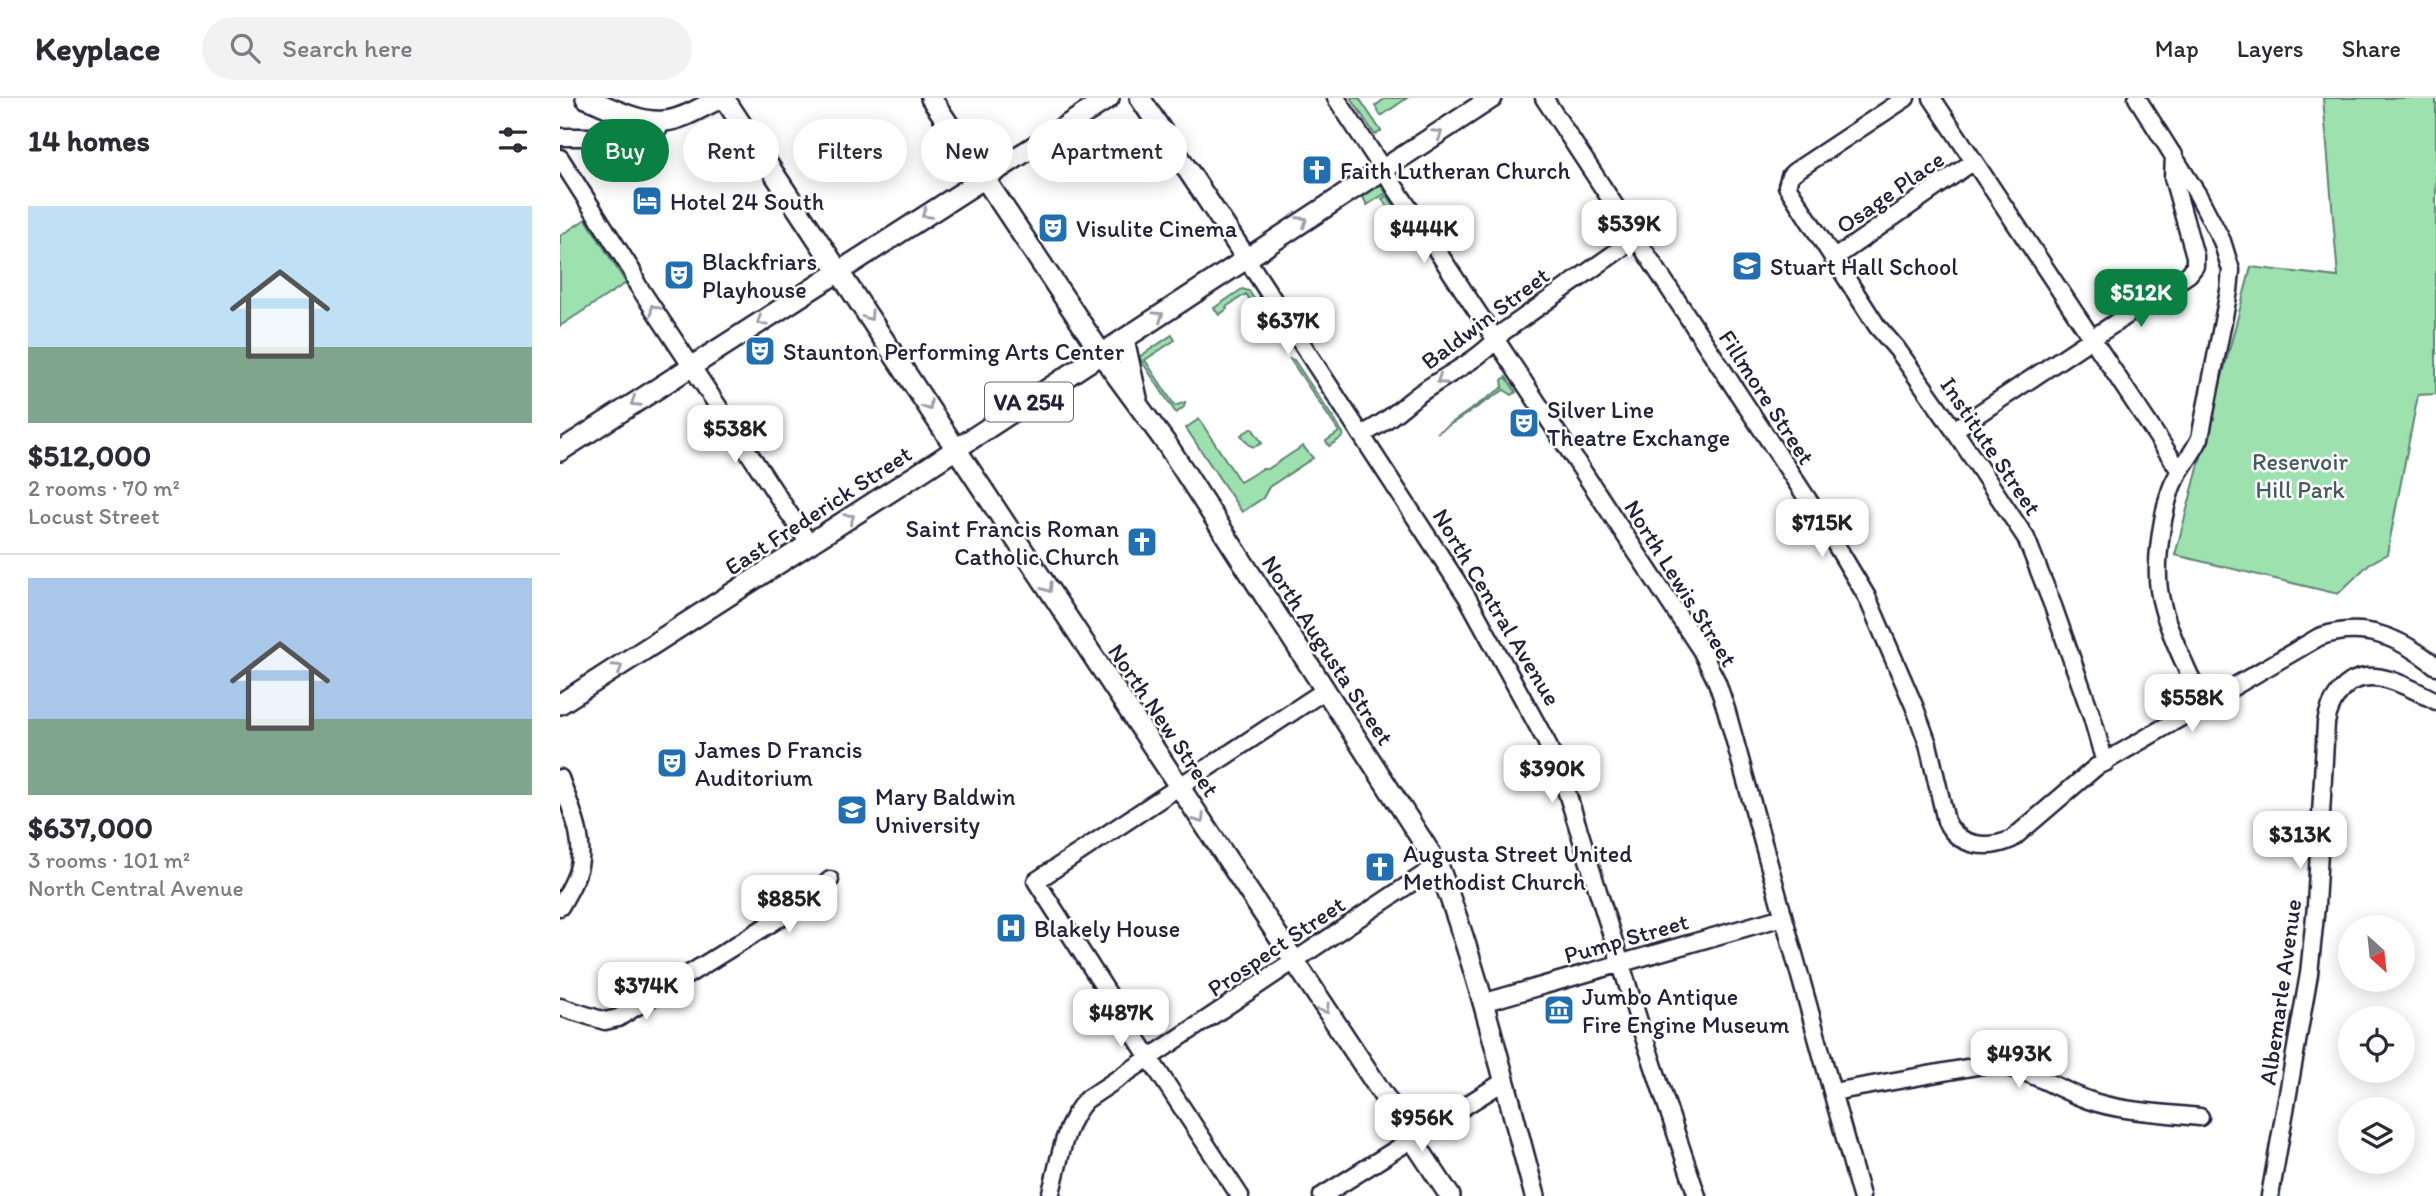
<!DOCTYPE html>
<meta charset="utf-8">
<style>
:root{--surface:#fff;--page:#f2f2f3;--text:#2b2b33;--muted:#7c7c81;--line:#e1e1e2;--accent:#0b8043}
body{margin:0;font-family:Itim,sans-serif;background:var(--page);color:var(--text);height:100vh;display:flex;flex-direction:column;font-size:26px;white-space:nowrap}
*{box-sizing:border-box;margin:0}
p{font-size:23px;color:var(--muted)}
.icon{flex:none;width:38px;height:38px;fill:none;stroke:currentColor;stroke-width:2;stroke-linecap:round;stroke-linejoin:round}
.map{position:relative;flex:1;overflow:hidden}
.drawer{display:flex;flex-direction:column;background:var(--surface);width:560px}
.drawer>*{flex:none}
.top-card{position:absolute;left:21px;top:21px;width:665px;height:63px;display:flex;gap:14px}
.needle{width:46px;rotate:153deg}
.buttons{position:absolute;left:1778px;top:817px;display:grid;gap:14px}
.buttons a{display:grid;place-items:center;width:77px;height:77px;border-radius:50%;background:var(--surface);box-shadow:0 4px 18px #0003;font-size:35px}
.price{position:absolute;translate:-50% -60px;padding:0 16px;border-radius:14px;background:#fff;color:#222;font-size:23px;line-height:46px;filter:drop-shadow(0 2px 4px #0008)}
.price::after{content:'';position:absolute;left:50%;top:42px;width:21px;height:16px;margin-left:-10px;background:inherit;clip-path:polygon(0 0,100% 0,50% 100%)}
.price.selected{background:var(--accent);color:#fff}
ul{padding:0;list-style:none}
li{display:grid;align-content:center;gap:14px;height:371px;padding:0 28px}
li+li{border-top:2px solid var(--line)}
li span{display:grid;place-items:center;height:217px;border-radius:0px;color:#555}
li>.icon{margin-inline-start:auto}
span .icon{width:126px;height:126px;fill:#fffc;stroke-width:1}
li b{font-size:30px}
h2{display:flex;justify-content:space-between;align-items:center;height:84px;padding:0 28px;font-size:30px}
.tag{padding:0 24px;border-radius:32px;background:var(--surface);box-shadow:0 4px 18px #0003;font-size:24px;line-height:63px}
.tag.selected{background:var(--accent);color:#fff}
header{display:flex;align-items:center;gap:42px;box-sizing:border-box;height:98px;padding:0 35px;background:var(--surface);border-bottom:2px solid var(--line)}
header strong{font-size:33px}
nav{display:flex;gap:38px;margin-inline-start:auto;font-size:24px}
.search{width:490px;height:63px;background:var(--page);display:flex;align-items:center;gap:18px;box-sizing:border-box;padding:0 24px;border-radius:38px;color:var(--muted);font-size:26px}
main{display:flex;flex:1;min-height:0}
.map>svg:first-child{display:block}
.green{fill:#9ce1ae;stroke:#5f8274;stroke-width:2}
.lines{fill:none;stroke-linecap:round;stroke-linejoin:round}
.minor-casing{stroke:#22223b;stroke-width:21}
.major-casing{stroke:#22223b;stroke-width:24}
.minor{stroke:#fff;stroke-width:16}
.major{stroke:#fff;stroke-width:19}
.oneway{stroke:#9c9ca7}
.labels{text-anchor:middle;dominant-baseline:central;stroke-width:5;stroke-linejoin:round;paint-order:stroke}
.shield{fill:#fff;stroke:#646476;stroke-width:2}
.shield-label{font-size:23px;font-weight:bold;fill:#22223b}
.poi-label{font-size:24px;fill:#22223b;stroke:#fff;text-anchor:start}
.street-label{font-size:24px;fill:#22223b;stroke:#fff}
.park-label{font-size:24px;fill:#475b5e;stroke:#fff}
</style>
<header>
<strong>Keyplace</strong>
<div class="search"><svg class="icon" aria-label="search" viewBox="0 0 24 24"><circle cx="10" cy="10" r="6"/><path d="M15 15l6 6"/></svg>Search here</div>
<nav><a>Map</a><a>Layers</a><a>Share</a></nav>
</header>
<main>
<section class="drawer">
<h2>14 homes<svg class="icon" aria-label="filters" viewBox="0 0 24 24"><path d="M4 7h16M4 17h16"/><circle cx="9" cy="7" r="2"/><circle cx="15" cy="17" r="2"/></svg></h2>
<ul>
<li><span style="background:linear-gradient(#bfe0f5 65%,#7fa58c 0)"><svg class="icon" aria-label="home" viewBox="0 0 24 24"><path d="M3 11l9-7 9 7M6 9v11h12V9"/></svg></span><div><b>$512,000</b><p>2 rooms · 70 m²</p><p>Locust Street</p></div></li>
<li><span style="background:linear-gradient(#a9c7e8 65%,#7fa58c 0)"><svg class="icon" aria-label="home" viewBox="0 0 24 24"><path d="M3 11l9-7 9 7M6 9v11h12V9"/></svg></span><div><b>$637,000</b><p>3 rooms · 101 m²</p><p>North Central Avenue</p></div></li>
</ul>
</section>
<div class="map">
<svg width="1876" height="1098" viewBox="0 0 1876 1098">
<rect width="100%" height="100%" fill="#fff"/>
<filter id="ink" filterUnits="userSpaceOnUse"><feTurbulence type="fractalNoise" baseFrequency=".0143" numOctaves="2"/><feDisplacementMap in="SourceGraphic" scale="14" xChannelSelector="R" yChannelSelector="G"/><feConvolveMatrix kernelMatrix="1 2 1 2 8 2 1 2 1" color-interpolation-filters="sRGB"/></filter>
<g filter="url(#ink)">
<path class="green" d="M791 0H799L821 33 815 37Z
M826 0H847L821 18 815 8Z
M1763 0H1876V296L1858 297 1827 456 1809 466 1778 496 1615 457 1691 169 1778 179Z
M821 87 826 95 807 107 803 99Z
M827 97 857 142 852 145 822 101Z
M26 121 66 185 0 228V138Z
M682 191 689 193 703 215 700 217 686 196 666 209 667 211 659 217 654 210Z
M612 237 615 242 585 262 615 308 625 304 624 309 616 315 579 259Z
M730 261 734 262 783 335V339L769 348 766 343 779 334Z
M946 279 956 294 952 297 944 292 877 335 943 289 942 282Z
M639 321 680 384 702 371H708L743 348 753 360 709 389 703 400 682 414 626 330Z
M692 330 702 345 694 349 689 347 681 337Z"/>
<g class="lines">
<g class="minor-casing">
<path id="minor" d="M776 0 1141 552 1157 584 1166 611 1301 1098
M984 0 1258 417 1307 499 1355 610 1368 646 1386 723C1398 749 1428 752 1452 741L1536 669 1759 539C1804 523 1841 540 1876 568
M1346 0 1234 74 1230 78 1227 88 1317 228 1337 251 1394 332 1466 440 1493 508 1532 619 1545 665
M1372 0 1620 373
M1577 0 1638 97 1662 143 1671 172 1669 193 1640 340C1632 358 1617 373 1611 391 1602 418 1595 464 1599 492 1604 527 1629 574 1643 607
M0 39H88L96 35 102 24
M0 60 72 173 77 186 250 447
M686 160 907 499 986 643 1004 685 1081 930 1137 1098
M1273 161 1414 63
M1394 332 1629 176 1635 168V158L1613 80 1614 57
M801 337C822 327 838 313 855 299 884 277 920 263 943 234L1076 140
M0 680C10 709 28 744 17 775 13 787 6 798 0 809
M922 905 1223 819
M0 909 45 923 58 920 247 803 270 782
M1273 994 1423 967C1464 966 1491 989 1528 1002 1561 1014 1605 1015 1640 1019
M490 1098C499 1067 503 1026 526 1002L878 767
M680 1098 590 961 476 783 764 593
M762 1098 943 984
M1710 1098 1749 876 1756 808 1766 625C1768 613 1772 604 1779 595 1805 561 1847 589 1876 603"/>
</g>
<g class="major-casing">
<path id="major" d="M26 0C49 9 79 26 105 23 124 21 143 8 161 0
M164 0 890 1098
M371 0 553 273 608 348 878 767C919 874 945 988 975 1098
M580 0 686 160
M564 241 577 300
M0 353 549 0
M0 606 361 374 932 0"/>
</g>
<use href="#minor" class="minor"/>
<use href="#major" class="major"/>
</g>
<defs><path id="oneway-chevron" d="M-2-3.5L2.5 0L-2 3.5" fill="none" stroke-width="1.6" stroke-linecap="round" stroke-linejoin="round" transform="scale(1.75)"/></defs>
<g class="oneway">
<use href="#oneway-chevron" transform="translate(878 36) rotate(-33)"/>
<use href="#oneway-chevron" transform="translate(366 116) rotate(147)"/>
<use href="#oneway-chevron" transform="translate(743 123) rotate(-33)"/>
<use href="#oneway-chevron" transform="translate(94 211) rotate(-124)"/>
<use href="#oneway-chevron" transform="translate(309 218) rotate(56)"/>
<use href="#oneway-chevron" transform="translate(599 218) rotate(-34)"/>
<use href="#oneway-chevron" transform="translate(201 223) rotate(147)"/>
<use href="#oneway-chevron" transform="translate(881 282) rotate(147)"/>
<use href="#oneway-chevron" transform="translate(75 304) rotate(147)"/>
<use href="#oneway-chevron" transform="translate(368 308) rotate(57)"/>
<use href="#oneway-chevron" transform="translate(290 420) rotate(-33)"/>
<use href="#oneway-chevron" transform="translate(488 490) rotate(57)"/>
<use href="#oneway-chevron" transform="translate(58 570) rotate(-33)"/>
<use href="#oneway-chevron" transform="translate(640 721) rotate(57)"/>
<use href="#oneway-chevron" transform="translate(765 911) rotate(56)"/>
</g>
</g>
<defs>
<g id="church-square" transform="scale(1.575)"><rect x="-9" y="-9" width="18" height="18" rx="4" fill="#1f6fb2" stroke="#fff"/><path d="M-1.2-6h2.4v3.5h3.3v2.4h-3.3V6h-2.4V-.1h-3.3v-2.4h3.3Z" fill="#fff"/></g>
<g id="hotel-square" transform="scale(1.575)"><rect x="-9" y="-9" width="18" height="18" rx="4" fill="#1f6fb2" stroke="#fff"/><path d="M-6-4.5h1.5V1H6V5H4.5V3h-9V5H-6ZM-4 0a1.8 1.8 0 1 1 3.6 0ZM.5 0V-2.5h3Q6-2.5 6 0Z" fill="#fff"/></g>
<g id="theatre-square" transform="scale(1.575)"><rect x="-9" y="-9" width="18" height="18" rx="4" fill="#1f6fb2" stroke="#fff"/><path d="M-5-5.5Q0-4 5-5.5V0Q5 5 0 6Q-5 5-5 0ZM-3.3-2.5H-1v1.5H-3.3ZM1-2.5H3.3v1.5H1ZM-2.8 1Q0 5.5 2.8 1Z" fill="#fff"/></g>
<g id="school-square" transform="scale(1.575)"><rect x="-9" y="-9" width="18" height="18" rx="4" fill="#1f6fb2" stroke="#fff"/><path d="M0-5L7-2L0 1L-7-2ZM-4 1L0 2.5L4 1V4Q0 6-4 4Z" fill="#fff"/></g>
<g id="university-square" transform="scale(1.575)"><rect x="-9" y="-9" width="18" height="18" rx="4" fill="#1f6fb2" stroke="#fff"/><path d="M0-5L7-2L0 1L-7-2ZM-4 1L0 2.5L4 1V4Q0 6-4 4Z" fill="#fff"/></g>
<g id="hospital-square" transform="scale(1.575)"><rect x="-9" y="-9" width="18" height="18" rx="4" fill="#1f6fb2" stroke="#fff"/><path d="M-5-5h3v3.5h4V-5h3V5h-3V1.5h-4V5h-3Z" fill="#fff"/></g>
<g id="museum-square" transform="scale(1.575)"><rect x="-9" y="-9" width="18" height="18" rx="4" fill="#1f6fb2" stroke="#fff"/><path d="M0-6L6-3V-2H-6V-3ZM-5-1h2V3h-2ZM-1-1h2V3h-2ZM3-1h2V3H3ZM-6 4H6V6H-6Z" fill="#fff"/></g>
</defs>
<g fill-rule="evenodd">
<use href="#church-square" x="757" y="72"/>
<use href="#hotel-square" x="87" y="103"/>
<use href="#theatre-square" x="493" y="130"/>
<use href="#school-square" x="1187" y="168"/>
<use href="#theatre-square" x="119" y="177"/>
<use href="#theatre-square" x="200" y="253"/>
<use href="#theatre-square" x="964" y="325"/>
<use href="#church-square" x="582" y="444"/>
<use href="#theatre-square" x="112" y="665"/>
<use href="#university-square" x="292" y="712"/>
<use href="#church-square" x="820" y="769"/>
<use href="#hospital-square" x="451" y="830"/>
<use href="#museum-square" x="999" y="912"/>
</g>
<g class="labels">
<rect class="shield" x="425" y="284.5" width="88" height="39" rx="5"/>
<g class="shield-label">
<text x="469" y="304">VA 254</text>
</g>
<g class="poi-label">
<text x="780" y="72">Faith Lutheran Church</text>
<text x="110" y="103">Hotel 24 South</text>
<text x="516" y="130">Visulite Cinema</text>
<text x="142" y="163">Blackfriars<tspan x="142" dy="28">Playhouse</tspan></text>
<text x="1210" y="168">Stuart Hall School</text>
<text x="223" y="253">Staunton Performing Arts Center</text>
<text x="987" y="311">Silver Line<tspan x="987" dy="28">Theatre Exchange</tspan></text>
<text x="559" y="430" text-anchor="end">Saint Francis Roman<tspan x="559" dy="28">Catholic Church</tspan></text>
<text x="135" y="651">James D Francis<tspan x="135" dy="28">Auditorium</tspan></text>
<text x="315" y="698">Mary Baldwin<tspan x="315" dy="28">University</tspan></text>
<text x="843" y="755">Augusta Street United<tspan x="843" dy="28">Methodist Church</tspan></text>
<text x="474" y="830">Blakely House</text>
<text x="1022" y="898">Jumbo Antique<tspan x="1022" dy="28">Fire Engine Museum</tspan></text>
</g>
<g class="street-label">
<text transform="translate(1330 94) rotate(-35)">Osage Place</text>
<text transform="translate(925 220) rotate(-37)">Baldwin Street</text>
<text transform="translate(1207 299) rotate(57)">Fillmore Street</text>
<text transform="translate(1431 348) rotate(56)">Institute Street</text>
<text transform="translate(258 412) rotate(-33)">East Frederick Street</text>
<text transform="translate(1121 485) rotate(58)">North Lewis Street</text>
<text transform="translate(937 509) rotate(59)">North Central Avenue</text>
<text transform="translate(768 552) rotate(57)">North Augusta Street</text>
<text transform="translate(604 622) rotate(56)">North New Street</text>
<text transform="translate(1066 840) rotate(-16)">Pump Street</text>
<text transform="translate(716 848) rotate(-34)">Prospect Street</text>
<text transform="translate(1720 894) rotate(-82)">Albemarle Avenue</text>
</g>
<g class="park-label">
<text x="1740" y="363">Reservoir<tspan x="1740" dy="28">Hill Park</tspan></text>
</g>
</g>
</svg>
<div class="buttons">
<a><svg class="needle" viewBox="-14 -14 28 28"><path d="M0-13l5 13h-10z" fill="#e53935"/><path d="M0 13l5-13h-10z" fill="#7c7c81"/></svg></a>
<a><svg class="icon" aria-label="locate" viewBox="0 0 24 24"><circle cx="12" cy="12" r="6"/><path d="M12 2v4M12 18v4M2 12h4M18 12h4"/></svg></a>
<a><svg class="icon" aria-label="layers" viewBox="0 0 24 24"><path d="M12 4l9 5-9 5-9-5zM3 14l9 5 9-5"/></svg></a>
</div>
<b class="price" style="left:1069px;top:162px">$539K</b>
<b class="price" style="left:864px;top:167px">$444K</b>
<b class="price selected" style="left:1581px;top:231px">$512K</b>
<b class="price" style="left:728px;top:259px">$637K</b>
<b class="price" style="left:175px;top:367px">$538K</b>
<b class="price" style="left:1262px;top:461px">$715K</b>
<b class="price" style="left:1632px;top:636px">$558K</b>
<b class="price" style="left:992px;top:707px">$390K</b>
<b class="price" style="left:1740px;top:773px">$313K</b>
<b class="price" style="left:229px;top:837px">$885K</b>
<b class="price" style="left:86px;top:924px">$374K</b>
<b class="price" style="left:561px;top:951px">$487K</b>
<b class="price" style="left:1459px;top:992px">$493K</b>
<b class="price" style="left:862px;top:1056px">$956K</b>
<div class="top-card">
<a class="tag selected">Buy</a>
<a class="tag">Rent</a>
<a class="tag">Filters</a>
<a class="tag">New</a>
<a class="tag">Apartment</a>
</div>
</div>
</main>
